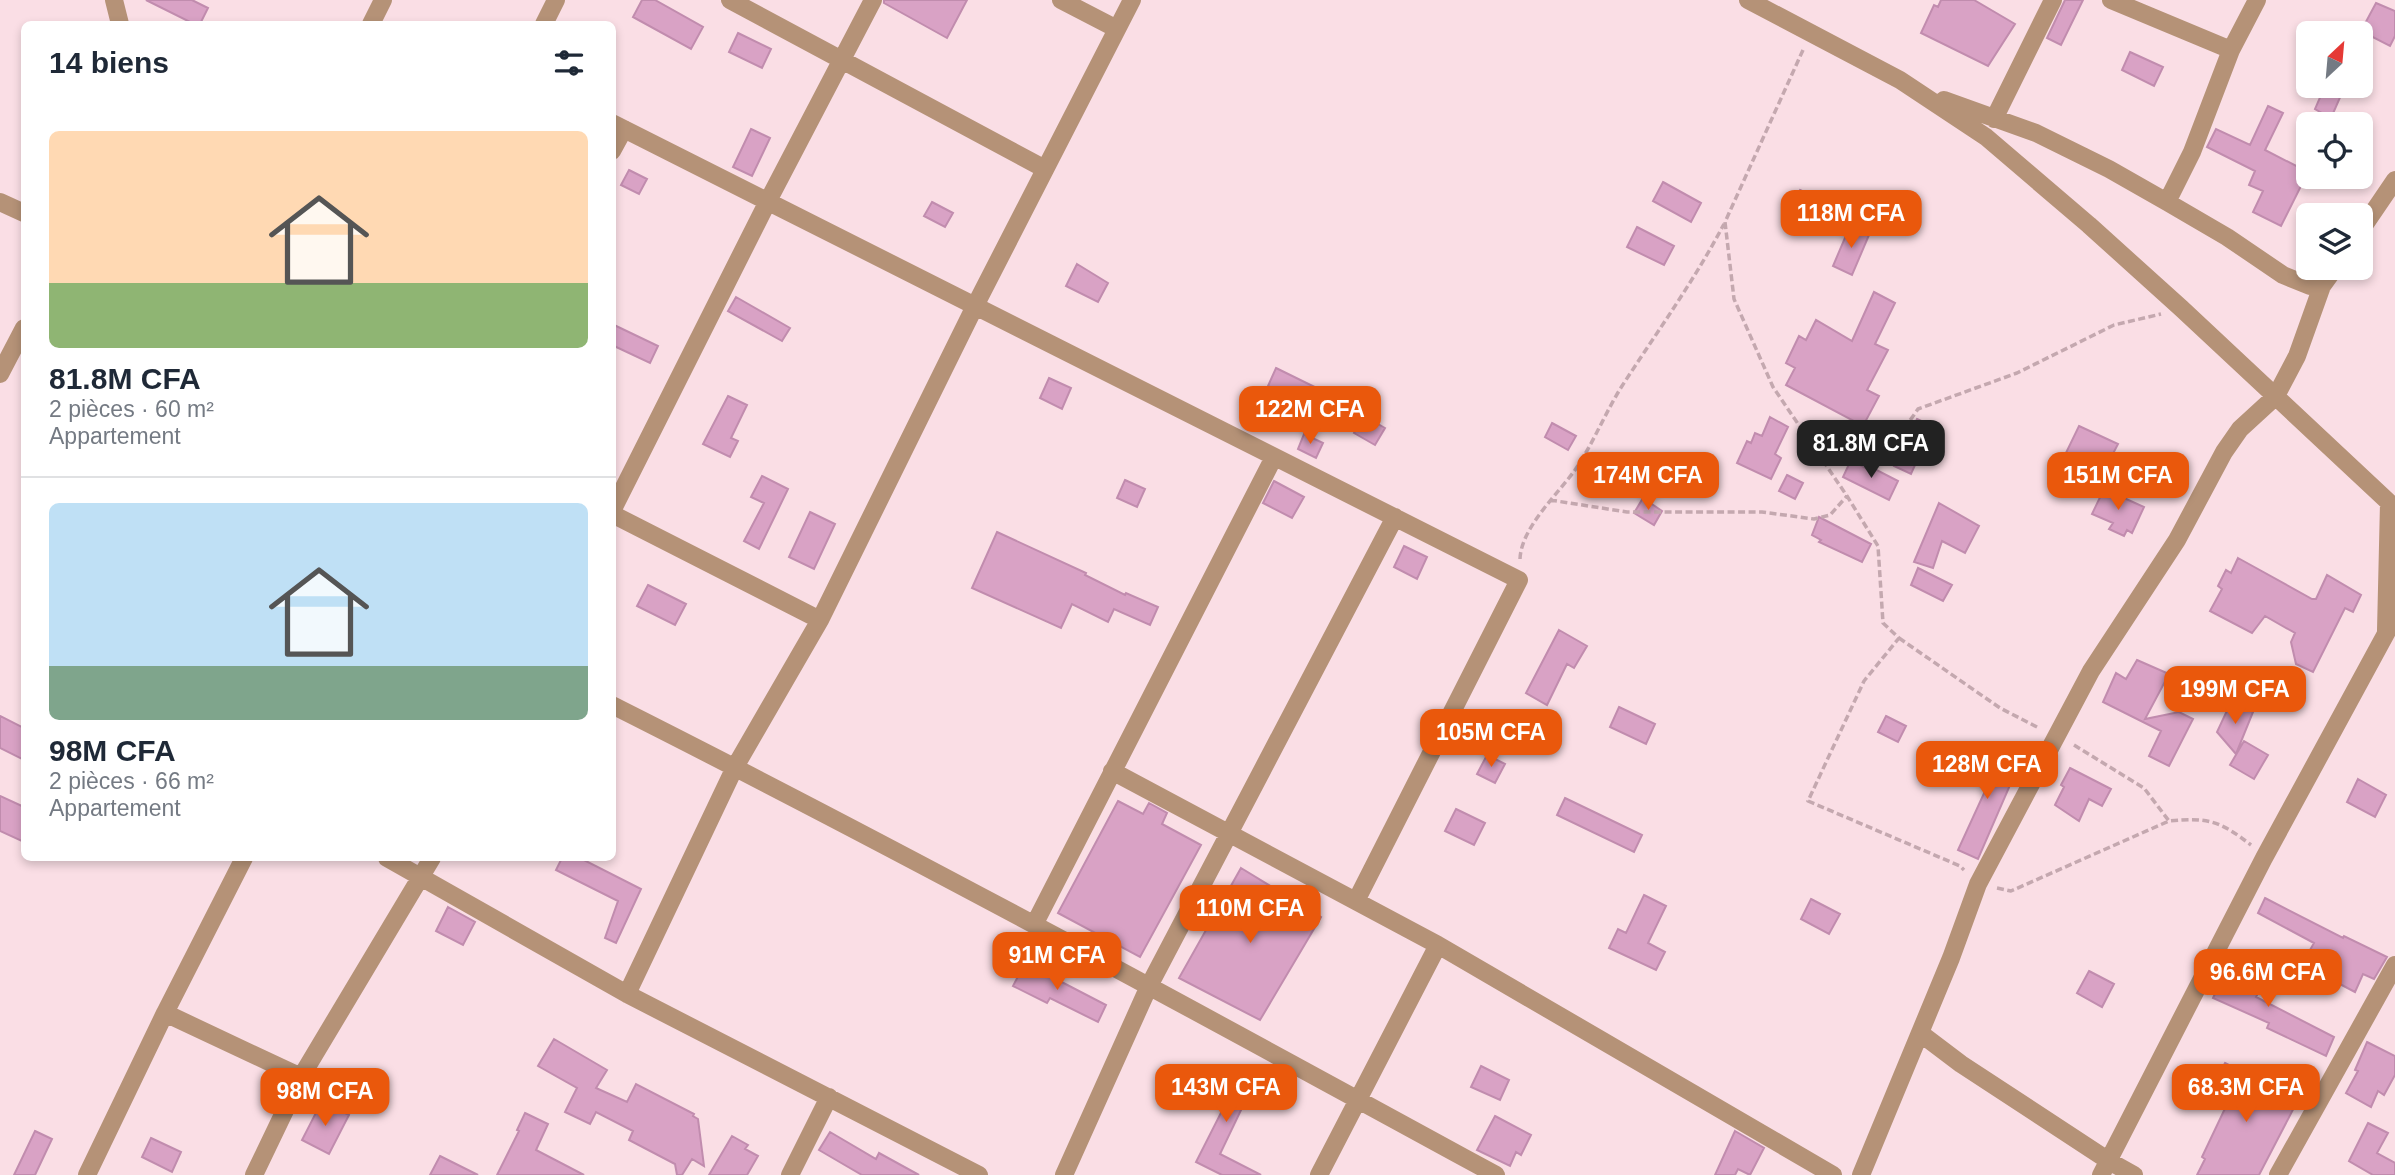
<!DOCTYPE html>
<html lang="fr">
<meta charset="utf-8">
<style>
:root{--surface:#fff;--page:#f6f6f7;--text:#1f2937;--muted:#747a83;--line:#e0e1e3;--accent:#ea580c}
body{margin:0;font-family:Arial,sans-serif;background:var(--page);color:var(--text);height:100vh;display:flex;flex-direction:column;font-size:26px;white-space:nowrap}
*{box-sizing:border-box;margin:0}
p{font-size:23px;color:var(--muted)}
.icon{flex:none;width:38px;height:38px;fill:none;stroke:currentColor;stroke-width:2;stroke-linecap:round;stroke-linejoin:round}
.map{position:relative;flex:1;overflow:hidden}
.side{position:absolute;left:21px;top:21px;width:595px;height:840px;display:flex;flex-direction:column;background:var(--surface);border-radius:10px;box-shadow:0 4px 10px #0003}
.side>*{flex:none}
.needle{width:46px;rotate:26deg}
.buttons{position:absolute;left:2296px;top:21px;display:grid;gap:14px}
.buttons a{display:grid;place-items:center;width:77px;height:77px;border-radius:10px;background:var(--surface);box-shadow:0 4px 10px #0003;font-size:35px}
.price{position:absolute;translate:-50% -60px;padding:0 16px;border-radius:14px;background:var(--accent);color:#fff;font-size:23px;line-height:46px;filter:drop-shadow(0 2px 4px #0008)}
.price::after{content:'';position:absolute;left:50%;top:42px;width:21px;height:16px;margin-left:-10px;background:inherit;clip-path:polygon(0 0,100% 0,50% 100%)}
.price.on{background:#222;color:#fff}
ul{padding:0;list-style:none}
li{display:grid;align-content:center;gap:14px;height:371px;padding:0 28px}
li+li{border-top:2px solid var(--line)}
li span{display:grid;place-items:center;height:217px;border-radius:10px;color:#555}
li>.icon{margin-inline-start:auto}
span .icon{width:126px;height:126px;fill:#fffc;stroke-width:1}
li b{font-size:30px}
h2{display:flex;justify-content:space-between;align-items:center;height:84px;padding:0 28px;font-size:30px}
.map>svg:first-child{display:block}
.building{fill:#d9a2c5;stroke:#c18cae;stroke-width:2}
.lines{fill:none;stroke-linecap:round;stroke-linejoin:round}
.path{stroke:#c4a8af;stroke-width:3.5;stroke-dasharray:7 3.5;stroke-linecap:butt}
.minor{stroke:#b59277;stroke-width:18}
</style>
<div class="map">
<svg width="2395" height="1175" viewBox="0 0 2395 1175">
<rect width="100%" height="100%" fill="#fadee5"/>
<path class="building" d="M146 0H192L208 8 200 24H194Z
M642 0H655L703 27 691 49 633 17Z
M884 0H967L947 38 884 3Z
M1941 0H1974L2015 24 1988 66 1921 33 1934 5 1938 7Z
M2065 0H2083L2061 45 2047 38Z
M2376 3 2395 11V36L2390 46 2361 31Z
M738 33 771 49 762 68 729 52Z
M2130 52 2163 67 2154 86 2122 70Z
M2325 86H2345L2331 118 2315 109Z
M2268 106 2283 113 2265 150 2308 172 2281 226 2253 212 2263 191 2249 185 2255 171 2207 147 2216 129 2250 145Z
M751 129 770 138 752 176 733 167Z
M629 170 647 179 639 194 621 185Z
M1663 182 1701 203 1691 222 1653 201Z
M1800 190 1840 210 1831 228 1791 207Z
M932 202 953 213 945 227 924 216Z
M1850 226 1869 235 1852 275 1833 266Z
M1637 227 1674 246 1664 265 1627 247Z
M1077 264 1108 283 1098 302 1066 286Z
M1874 292 1895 303 1875 344 1888 350 1867 390 1879 396 1863 426 1786 385 1795 368 1786 363 1799 336 1806 340 1816 320 1852 341Z
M736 297 790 328 782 341 728 311Z
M612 324 658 346 650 363 612 345Z
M1276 368 1329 394 1322 410 1268 386Z
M1049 378 1071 388 1062 409 1040 398Z
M728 396 747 405 731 438 738 441 730 457 703 444Z
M1364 416 1385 428 1375 445 1354 433Z
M1770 417 1788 427 1775 454 1781 458 1771 479 1737 463 1747 441 1751 443 1755 433 1762 436Z
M1917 419 1943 431 1935 450 1924 445 1911 474 1894 466Z
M1552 423 1576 436 1568 450 1545 437Z
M2079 426 2118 444 2101 477 2063 459Z
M1304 434 1323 443 1316 458 1298 449Z
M1851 460 1867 469 1869 466 1898 481 1889 500 1843 477Z
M1787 475 1803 483 1795 499 1779 491Z
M762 476 788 489 759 549 744 541 764 503 751 497Z
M1125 480 1145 489 1137 507 1117 498Z
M1274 481 1304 497 1292 518 1263 503Z
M2104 489 2144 507 2132 533 2127 530 2124 536 2109 529 2113 523 2092 514Z
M1643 498 1662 511 1654 525 1634 513Z
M1939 503 1979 526 1965 553 1942 541 1933 568 1914 562Z
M810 512 835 524 814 569 789 557Z
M1819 517 1871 544 1862 562 1819 542 1821 540 1812 535Z
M997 532 1086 573 1085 575 1125 595 1126 593 1158 607 1150 625 1114 609 1108 622 1072 604 1061 628 972 588Z
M1404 546 1427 557 1417 579 1394 567Z
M2238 558 2312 599H2316L2327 575 2361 595 2353 612 2345 608 2313 672 2296 664 2291 642 2295 633 2265 616 2252 633 2210 611 2222 589 2218 586 2226 570 2231 573Z
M1918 568 1952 585 1943 601 1911 585Z
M648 585 686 604 675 625 637 606Z
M1559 630 1587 646 1574 668 1567 664 1547 705 1526 693Z
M2137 660 2169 674 2145 719 2179 712 2193 719 2169 766 2149 756 2161 731 2103 702 2116 673 2126 679Z
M2231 702 2253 712 2236 754 2217 732Z
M1619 707 1655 724 1646 744 1610 727Z
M0 716 24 728V760L0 748Z
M1886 716 1906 726 1898 742 1878 732Z
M2244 741 2268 755 2254 779 2230 765Z
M1981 752 2017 769 1978 859 1958 850 1986 789 1967 780Z
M1487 755 1505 764 1495 783 1477 774Z
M2070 768 2111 789 2102 806 2089 799 2079 821 2055 805 2064 787 2061 785Z
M2358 779 2386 795 2375 817 2347 802Z
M0 796 24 807V842L0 831Z
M1565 798 1642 835 1634 852 1557 815Z
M1118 801 1143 814 1149 803 1167 813 1162 824 1201 845 1140 957 1058 913Z
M1456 809 1485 823 1474 845 1445 831Z
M562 858H580L641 889 616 943 605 938 618 901 556 870Z
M1241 868 1321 917 1260 1020 1179 978Z
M1644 895 1666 906 1648 943 1665 952 1656 970 1609 948 1618 929 1626 933Z
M2265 898 2343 938 2344 936 2387 957 2374 979 2363 974 2355 992 2302 964 2314 943 2258 913Z
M1811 899 1840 914 1829 934 1801 919Z
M448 907 475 922 463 945 436 931Z
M1025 963 1106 1005 1098 1022 1050 998 1047 1003 1013 986Z
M2234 963 2260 976 2258 980 2264 983 2256 997 2334 1037 2326 1056 2267 1028 2269 1023 2213 998 2228 966 2232 968Z
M2089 971 2114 984 2102 1007 2077 993Z
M554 1039 607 1070 596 1088 627 1102 636 1084 694 1114 693 1116 698 1119 704 1166 692 1159 682 1175H677L675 1164 629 1140 633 1131 596 1112 590 1124 565 1112 577 1088 538 1066Z
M2367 1042 2395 1056V1075L2384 1095 2378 1091 2371 1107 2346 1093 2358 1071 2355 1070Z
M2225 1063 2246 1074 2248 1071 2298 1100 2259 1175H2197L2205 1159 2202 1157 2230 1098 2211 1089Z
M1481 1066 1509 1080 1500 1100 1471 1087Z
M1219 1067 1253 1085 1220 1154 1261 1175H1222L1196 1162 1228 1099 1207 1088Z
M322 1101 349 1115 329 1154 302 1140Z
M525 1113 548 1124 536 1150 584 1175H497L519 1131 517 1130Z
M1495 1116 1531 1135 1521 1155 1516 1152 1510 1166 1477 1150Z
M2368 1123 2388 1133 2377 1153 2395 1163V1175H2373L2349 1161Z
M35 1131 52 1139 35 1175H14Z
M1735 1131 1764 1148 1750 1175 1738 1169 1735 1175H1715Z
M830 1132 876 1159 879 1153 919 1175H862L819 1150Z
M732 1136 748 1145 745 1149 758 1156 747 1175H709Z
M151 1138 181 1152 172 1172 142 1157Z
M440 1156 478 1175H430Z"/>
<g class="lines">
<path class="path" d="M1803 50 1725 222 1734 299 1773 387 1847 496 1878 546 1883 623 1899 638 1864 681 1808 801 1960 866 1964 870
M1806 435 1823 423 1876 448 1895 442 1918 409 2017 373 2114 325 2161 314
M1550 500 1627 512H1762L1814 519 1830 515 1847 496
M1520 559C1521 528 1557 495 1575 470 1593 444 1605 413 1622 386 1657 332 1694 281 1724 224
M1899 638 2000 708 2039 728
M2074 745 2144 788 2169 821
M1997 888 2011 891 2169 821C2208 817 2220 821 2251 845"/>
<path class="minor" d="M114 0 120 24
M730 0 1045 169
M1061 0 1117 29
M1748 0 1900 80 1986 137 2089 225 2181 308 2395 508
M2111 0 2231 50 2257 0
M371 24 383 0
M544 24 556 0
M1944 100 2036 133 2109 169 2167 202 2227 237 2283 275 2310 286H2322
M1994 119 2053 0
M612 123 1519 580 1356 901
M612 151 624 129
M0 202 24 213
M2167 202 2192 152 2231 50
M2361 230 2395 180
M0 374 24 328
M612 511 768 201 873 0
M612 514 820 620
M2386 631 2389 503
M612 705C910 855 1203 1015 1496 1175
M1112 771 1438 945 1833 1175
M387 858 627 994 979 1175
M1034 925 1274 457
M627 994 735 767 820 620 975 306 1132 0
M165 1013 301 1077
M1920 1033 1961 1064 2109 1161 2134 1175
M87 1175 165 1013 244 858
M254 1175 301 1077 432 858
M790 1175 829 1097
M1064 1175 1149 986 1395 517
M1319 1175 1438 945
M1861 1175 1951 958 1978 884 2091 671 2177 540 2224 452 2240 429 2276 396 2297 356 2322 286 2335 268
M2101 1175 2264 858 2395 617
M2278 1175 2395 965"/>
</g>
</svg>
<div class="buttons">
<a><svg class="needle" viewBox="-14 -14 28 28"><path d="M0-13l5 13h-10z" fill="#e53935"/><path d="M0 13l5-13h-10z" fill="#747a83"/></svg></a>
<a><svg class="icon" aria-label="locate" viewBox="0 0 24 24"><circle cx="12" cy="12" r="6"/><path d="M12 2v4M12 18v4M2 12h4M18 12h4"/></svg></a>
<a><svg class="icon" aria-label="layers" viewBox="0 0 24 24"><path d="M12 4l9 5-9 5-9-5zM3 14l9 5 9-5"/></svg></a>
</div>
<b class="price" style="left:1851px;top:250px">118M CFA</b>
<b class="price" style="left:1310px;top:446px">122M CFA</b>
<b class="price on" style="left:1871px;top:480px">81.8M CFA</b>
<b class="price" style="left:1648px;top:512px">174M CFA</b>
<b class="price" style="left:2118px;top:512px">151M CFA</b>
<b class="price" style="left:2235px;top:726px">199M CFA</b>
<b class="price" style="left:1491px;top:769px">105M CFA</b>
<b class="price" style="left:1987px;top:801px">128M CFA</b>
<b class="price" style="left:1250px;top:945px">110M CFA</b>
<b class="price" style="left:1057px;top:992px">91M CFA</b>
<b class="price" style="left:2268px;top:1009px">96.6M CFA</b>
<b class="price" style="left:1226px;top:1124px">143M CFA</b>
<b class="price" style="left:2246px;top:1124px">68.3M CFA</b>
<b class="price" style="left:325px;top:1128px">98M CFA</b>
<section class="side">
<h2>14 biens<svg class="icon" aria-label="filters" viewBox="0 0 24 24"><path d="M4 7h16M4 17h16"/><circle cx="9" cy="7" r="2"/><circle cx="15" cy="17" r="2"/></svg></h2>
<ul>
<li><span style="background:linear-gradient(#ffd9b3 70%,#8fb573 0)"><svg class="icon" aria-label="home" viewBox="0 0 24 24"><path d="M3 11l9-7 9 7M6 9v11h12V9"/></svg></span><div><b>81.8M CFA</b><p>2 pièces · 60 m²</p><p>Appartement</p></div></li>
<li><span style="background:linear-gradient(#bfe0f5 75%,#7fa58c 0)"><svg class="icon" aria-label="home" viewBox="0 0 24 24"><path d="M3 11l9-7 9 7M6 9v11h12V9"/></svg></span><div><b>98M CFA</b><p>2 pièces · 66 m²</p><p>Appartement</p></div></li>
</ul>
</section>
</div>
